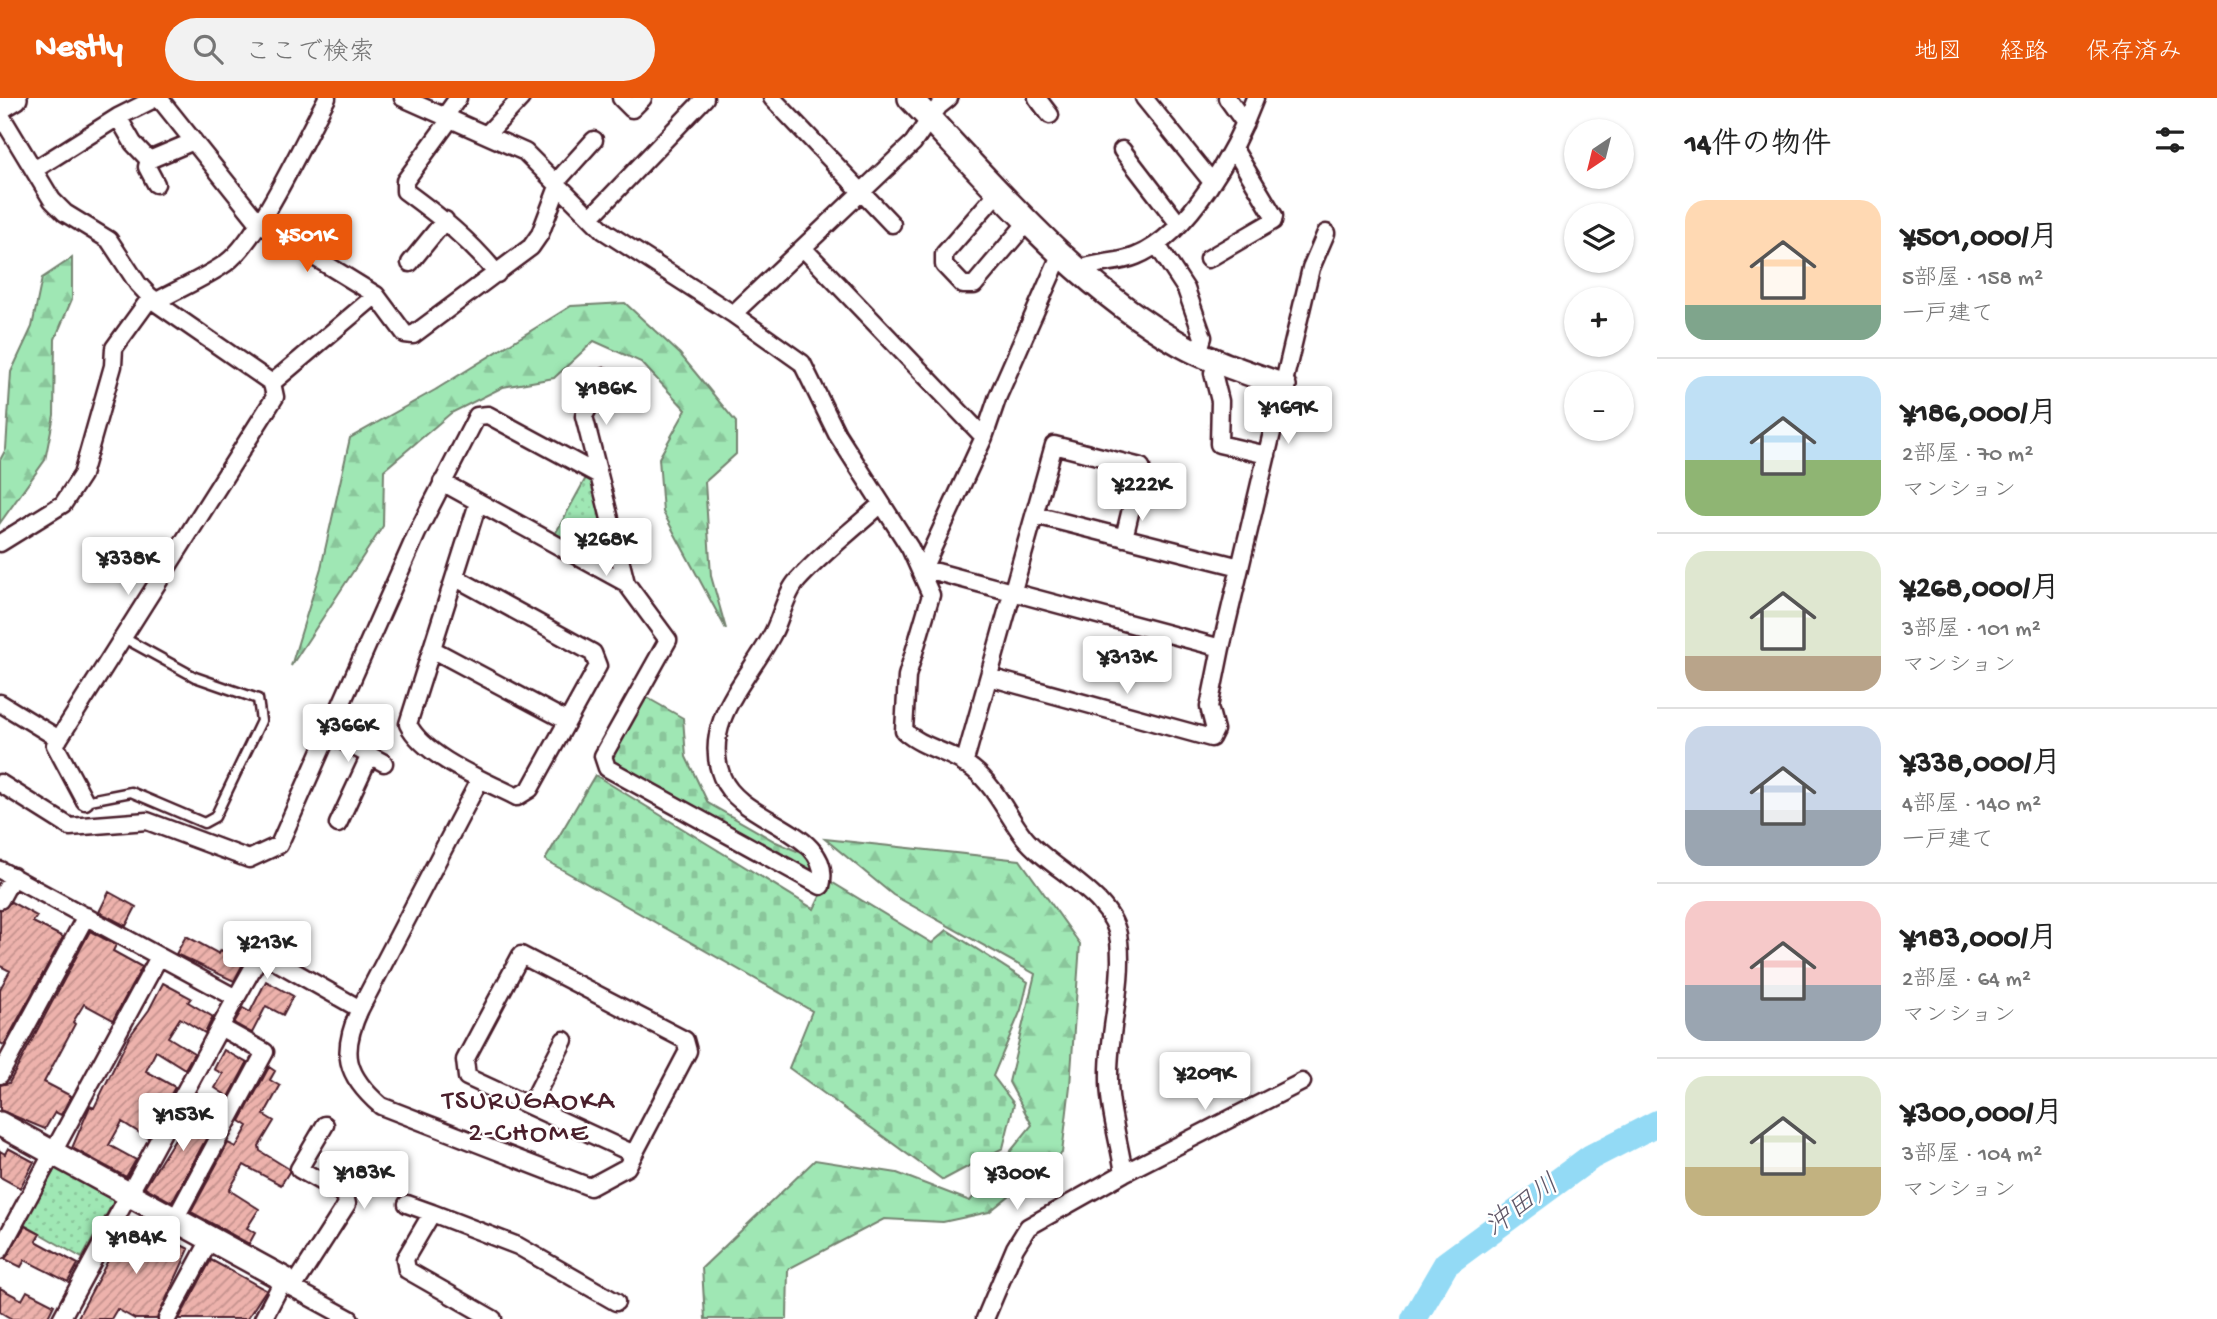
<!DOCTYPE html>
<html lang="ja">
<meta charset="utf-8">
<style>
:root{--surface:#fff;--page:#f2f2f2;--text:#222;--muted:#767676;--line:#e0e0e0;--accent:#ea580c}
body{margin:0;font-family:"Gochi Hand","Klee One",sans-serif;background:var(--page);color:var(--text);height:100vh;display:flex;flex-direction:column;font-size:26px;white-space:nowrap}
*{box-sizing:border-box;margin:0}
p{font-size:23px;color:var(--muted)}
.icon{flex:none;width:38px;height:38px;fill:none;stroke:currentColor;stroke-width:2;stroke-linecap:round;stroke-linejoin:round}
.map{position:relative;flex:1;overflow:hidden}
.sheet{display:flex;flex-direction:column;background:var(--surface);width:560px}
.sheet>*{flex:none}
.needle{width:46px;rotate:215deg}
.buttons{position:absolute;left:1564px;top:21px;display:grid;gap:14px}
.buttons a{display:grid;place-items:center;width:70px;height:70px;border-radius:50%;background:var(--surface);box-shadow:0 2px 5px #0004;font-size:35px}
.price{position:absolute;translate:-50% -60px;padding:0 16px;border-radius:7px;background:#fff;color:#222;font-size:23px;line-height:46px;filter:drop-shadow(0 2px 4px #0008)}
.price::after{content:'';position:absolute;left:50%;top:42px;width:21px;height:16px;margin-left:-10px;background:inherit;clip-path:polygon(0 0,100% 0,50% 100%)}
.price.selected{background:var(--accent);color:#fff}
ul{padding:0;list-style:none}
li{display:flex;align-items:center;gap:21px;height:175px;padding:0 28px}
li+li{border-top:2px solid var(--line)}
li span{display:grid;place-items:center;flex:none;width:196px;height:140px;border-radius:21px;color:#555}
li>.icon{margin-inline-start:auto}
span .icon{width:84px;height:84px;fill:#fffc;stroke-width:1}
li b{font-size:30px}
h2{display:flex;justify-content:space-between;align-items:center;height:84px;padding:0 28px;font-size:30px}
header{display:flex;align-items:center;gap:42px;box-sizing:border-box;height:98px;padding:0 35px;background:var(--accent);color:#fff}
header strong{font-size:33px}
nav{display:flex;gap:38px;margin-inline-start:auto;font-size:24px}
.search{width:490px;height:63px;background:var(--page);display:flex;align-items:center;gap:18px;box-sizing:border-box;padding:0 24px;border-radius:38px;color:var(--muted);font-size:26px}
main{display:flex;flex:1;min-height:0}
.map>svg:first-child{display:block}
.forest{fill:url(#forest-firs);stroke:#748370;stroke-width:2}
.cemetery{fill:url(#cemetery-stones);stroke:#748370;stroke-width:2}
.park{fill:url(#park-dots);stroke:#748370;stroke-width:2}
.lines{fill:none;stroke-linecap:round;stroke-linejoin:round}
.river{stroke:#93daf5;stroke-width:26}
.building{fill:url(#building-hatch);stroke:#4a1f2b;stroke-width:2}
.lane-casing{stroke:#4a1f2b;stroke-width:13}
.street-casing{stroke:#4a1f2b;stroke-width:21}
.secondary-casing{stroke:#4a1f2b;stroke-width:28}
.lane{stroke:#fff;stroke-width:8}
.street{stroke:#fff;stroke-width:16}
.secondary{stroke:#fff;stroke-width:23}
.labels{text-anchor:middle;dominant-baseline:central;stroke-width:5;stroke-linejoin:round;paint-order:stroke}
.neighbourhood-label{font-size:28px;letter-spacing:2px;fill:#4a1f2b;stroke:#fff}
.water-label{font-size:28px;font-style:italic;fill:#605768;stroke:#fff}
</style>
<header>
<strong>Nestly</strong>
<div class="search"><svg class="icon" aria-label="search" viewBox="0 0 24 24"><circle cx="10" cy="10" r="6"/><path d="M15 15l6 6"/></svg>ここで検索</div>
<nav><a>地図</a><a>経路</a><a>保存済み</a></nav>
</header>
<main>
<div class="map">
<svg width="1657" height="1221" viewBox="0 0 1657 1221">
<defs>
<pattern id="forest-firs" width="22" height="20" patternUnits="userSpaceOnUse" patternTransform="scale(1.75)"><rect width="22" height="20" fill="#9fe7b4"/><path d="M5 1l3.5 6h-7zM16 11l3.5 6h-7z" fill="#8ac69b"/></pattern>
<pattern id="cemetery-stones" width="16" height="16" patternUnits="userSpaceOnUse" patternTransform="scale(1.75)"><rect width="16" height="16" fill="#9fe7b4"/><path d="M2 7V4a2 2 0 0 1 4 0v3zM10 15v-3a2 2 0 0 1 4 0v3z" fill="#8ac69b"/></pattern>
<pattern id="park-dots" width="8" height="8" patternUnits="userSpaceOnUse" patternTransform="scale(1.75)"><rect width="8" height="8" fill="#9fe7b4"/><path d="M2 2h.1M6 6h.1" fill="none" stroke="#8ac69b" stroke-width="1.8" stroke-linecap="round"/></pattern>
<pattern id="building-hatch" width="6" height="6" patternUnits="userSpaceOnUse" patternTransform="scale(1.75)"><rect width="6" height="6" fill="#edb2ac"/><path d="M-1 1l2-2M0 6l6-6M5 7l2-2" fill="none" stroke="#c2908c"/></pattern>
</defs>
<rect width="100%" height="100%" fill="#fff"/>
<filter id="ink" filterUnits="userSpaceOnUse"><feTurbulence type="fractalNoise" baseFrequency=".0143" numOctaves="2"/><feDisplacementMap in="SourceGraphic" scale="14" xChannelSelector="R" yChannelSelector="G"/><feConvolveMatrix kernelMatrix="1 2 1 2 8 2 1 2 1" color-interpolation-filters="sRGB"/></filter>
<g filter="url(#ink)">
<path class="forest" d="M72 160V201L55 241 54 317 45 362 0 425V362L6 351 11 274 32 229 42 180Z
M625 205 680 256 736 324V356L705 384 711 478 726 531 663 414 659 360 686 312 641 264 594 243 554 280 503 289 451 315 384 372 383 428 291 568 321 470 350 340 435 292 571 208Z
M825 741 1020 762 1080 846 1070 988 1062 1055 989 1114 943 1124 884 1121 788 1171 787 1221H705L702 1170 815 1062 897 1075 970 1103 1032 1027 1009 984 1035 876 893 797Z"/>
<path class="cemetery" d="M644 598 683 620 686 659 708 705 776 744 811 759 819 775 816 779 613 669 610 658Z
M595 677 814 811 828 782 932 845 947 832 1028 884 1021 912 993 978 1014 1006 1003 1050 943 1082 789 970 812 913 545 762Z"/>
<path class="park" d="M587 378 593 380 614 466 611 469 554 438Z
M56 1069 114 1103 82 1160 23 1126Z"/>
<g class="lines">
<path class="river" d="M1414 1221 1446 1166 1591 1059 1657 1025"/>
</g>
<path class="building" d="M109 794 136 809 126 828 99 814Z
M11 804 37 818 33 824 63 839 4 947 0 945V891L10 873 0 868V812Z
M90 833 116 847 113 853 142 869 113 922 84 906 73 924 75 926 44 984 71 998 61 1017 55 1014 45 1031 0 1012V987L9 985Z
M186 838 219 856 221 852 244 864 234 883 176 856Z
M266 883 293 898 283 917 266 908 252 935 234 925 243 910 250 914Z
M163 885 191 900 188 904 213 919 205 935 180 920 168 939 194 955 185 971 156 953 146 973 175 989 148 1040 122 1024 109 1047 136 1062 126 1079 72 1050 90 1008 94 1010 129 939 149 912Z
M224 952 247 965 229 999 215 990 223 976 214 971Z
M269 969 275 973 270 982 280 988 264 1017 274 1023 259 1048 260 1053 289 1071V1074L281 1087 244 1067 229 1092 259 1111 247 1130 255 1135 249 1146 191 1114 228 1045 236 1049 248 1028 240 1023Z
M205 1005 221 1013 172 1104 145 1089 191 1015 197 1018Z
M8 1050 34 1064 20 1090 0 1079V1053L5 1056Z
M130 1121 189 1151 157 1221H135L117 1211 111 1221H77Z
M25 1128 40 1136 36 1143 78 1166 68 1184 25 1162 21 1169 5 1161Z
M211 1162 266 1192 247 1221H179Z
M0 1190 22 1202 27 1193 54 1207 47 1221H12L0 1214Z"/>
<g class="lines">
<g class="lane-casing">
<path id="lane" d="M85 703 131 694 204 725 215 719 261 623 258 601 195 579 124 540"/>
</g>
<g class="street-casing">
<path id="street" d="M159 0 259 125 376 197 405 236 413 237 531 149 540 136 559 86
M403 0 525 54 604 133 733 216 802 265 837 336 910 450 931 497 907 578 904 633C924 651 953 654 973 671 995 688 1007 717 1024 739 1050 772 1115 797 1119 843 1124 887 1109 931 1109 975 1108 1008 1119 1043 1124 1075
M621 0 632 11 643 0
M772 0 892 126
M1037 0 1050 17
M1144 0 1212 84
M1227 0 1245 25
M0 16 52 102 65 115 109 142 138 186 155 204 272 285 275 299 55 647 85 703
M445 18 458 0
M118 19 133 45 149 62 147 69 156 86
M451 20 405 83V93C439 118 470 142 497 176
M488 35 521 0
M1122 52 1178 125
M149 62 194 43
M34 72 118 19 156 0
M557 83 594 42
M1000 92 944 156V167L963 187H974L1029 122
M592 118 705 0
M1157 147 1186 191 1203 239 1198 255
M803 150 984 339
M1061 155 998 298 984 339 922 473 937 474 1221 550
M1208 161 1273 123 1274 118 1234 51
M410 165 445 122
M1078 172C1097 163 1117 166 1136 158 1190 136 1236 51 1255 0
M155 204C178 191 205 180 226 165 260 140 305 40 327 0
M733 216 913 45 939 8 949 0
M1218 264 1213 275 1220 303 1219 346 1267 357
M272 285 376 197
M599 377 584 318 605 279
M442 384 626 485
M1035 417 1240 469
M0 445 63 406 82 377 113 268 114 250 151 199
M456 480 593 555 598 568 530 691 517 699C485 683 423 658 408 626L478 405
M432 551 567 623
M989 579 1211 640 1215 632 1209 609 1221 550 1311 170 1326 135
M0 605 59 641
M330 636 384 665
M964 666 1054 347 1141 369 1124 440
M0 685 70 729 147 723 249 761 279 747 417 435 477 318 488 317 599 377 626 485 668 542 603 658 607 670 821 788C835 733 740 725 722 679 700 624 750 580 773 535 781 520 786 494 798 482 822 455 853 432 880 407
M338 726 370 657
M0 772 236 900 61 1221
M0 802 13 778
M261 855 360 911 480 681
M236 900 266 847
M360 911C340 954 345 977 381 1008L590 1089 627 1069 688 953 685 942 521 857 465 962 467 979 634 1056
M0 977 86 818
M530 1008 564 942
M407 1106 432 1115
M175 1121 265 954 220 929
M0 1152 159 859
M293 1190 347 1106 345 1097 299 1071 325 1027
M167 1221 211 1140
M263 1221 284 1181 293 1190 350 1221
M493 1221 407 1172 405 1161 432 1115 518 1148 616 1204
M985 1221 1015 1150 1028 1129 1124 1075 1302 984"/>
</g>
<g class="secondary-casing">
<path id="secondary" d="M910 0C991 85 1078 189 1180 246 1212 264 1249 275 1284 288
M0 9 15 0
M0 1026 284 1181"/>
</g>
<use href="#lane" class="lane"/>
<use href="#street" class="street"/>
<use href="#secondary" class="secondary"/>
</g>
</g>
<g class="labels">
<g class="neighbourhood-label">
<text x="529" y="1004">TSURUGAOKA<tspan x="529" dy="32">2-CHOME</tspan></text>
</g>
<g class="water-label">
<text transform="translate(1523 1109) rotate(-36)">沖田川</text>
</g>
</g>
</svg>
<div class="buttons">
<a><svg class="needle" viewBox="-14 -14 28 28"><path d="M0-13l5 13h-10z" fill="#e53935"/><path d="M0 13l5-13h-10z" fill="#767676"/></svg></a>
<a><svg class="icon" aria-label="layers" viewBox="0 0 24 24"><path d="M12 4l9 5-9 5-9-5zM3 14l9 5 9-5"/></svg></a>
<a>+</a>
<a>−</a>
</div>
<b class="price selected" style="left:307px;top:176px">¥501K</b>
<b class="price" style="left:606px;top:329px">¥186K</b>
<b class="price" style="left:1288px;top:348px">¥169K</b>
<b class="price" style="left:1142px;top:425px">¥222K</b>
<b class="price" style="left:606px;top:480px">¥268K</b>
<b class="price" style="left:128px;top:499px">¥338K</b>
<b class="price" style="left:1127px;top:598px">¥313K</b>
<b class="price" style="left:348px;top:666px">¥366K</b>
<b class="price" style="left:267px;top:883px">¥213K</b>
<b class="price" style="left:1205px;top:1014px">¥209K</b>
<b class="price" style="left:183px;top:1055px">¥153K</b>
<b class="price" style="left:364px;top:1113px">¥183K</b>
<b class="price" style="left:1017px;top:1114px">¥300K</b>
<b class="price" style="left:136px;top:1178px">¥184K</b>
</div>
<section class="sheet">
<h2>14件の物件<svg class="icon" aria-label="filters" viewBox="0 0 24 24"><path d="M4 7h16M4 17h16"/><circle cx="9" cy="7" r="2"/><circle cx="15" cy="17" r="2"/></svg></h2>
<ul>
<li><span style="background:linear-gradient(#ffd9b3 75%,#7fa58c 0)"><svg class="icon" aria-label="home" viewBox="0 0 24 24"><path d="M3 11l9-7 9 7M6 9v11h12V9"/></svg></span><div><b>¥501,000/月</b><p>5部屋 · 158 m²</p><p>一戸建て</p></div></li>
<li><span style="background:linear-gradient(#bfe0f5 60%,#8fb573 0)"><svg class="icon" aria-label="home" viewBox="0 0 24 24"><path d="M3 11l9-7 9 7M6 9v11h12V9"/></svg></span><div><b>¥186,000/月</b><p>2部屋 · 70 m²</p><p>マンション</p></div></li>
<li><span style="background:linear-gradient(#dfe7d0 75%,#b9a48a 0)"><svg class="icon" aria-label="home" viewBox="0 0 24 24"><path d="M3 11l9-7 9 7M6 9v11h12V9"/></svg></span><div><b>¥268,000/月</b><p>3部屋 · 101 m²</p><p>マンション</p></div></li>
<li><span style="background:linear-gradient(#c9d6e8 60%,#9aa5b1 0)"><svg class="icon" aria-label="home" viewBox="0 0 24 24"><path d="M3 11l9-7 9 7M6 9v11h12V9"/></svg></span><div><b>¥338,000/月</b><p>4部屋 · 140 m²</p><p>一戸建て</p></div></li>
<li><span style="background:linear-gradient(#f6c9c9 60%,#9aa5b1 0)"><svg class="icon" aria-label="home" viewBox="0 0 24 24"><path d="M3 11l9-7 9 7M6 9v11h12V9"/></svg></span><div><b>¥183,000/月</b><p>2部屋 · 64 m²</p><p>マンション</p></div></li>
<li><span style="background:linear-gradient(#dfe7d0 65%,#c2b280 0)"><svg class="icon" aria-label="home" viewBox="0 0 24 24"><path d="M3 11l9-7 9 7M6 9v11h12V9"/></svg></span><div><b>¥300,000/月</b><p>3部屋 · 104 m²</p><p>マンション</p></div></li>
</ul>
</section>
</main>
